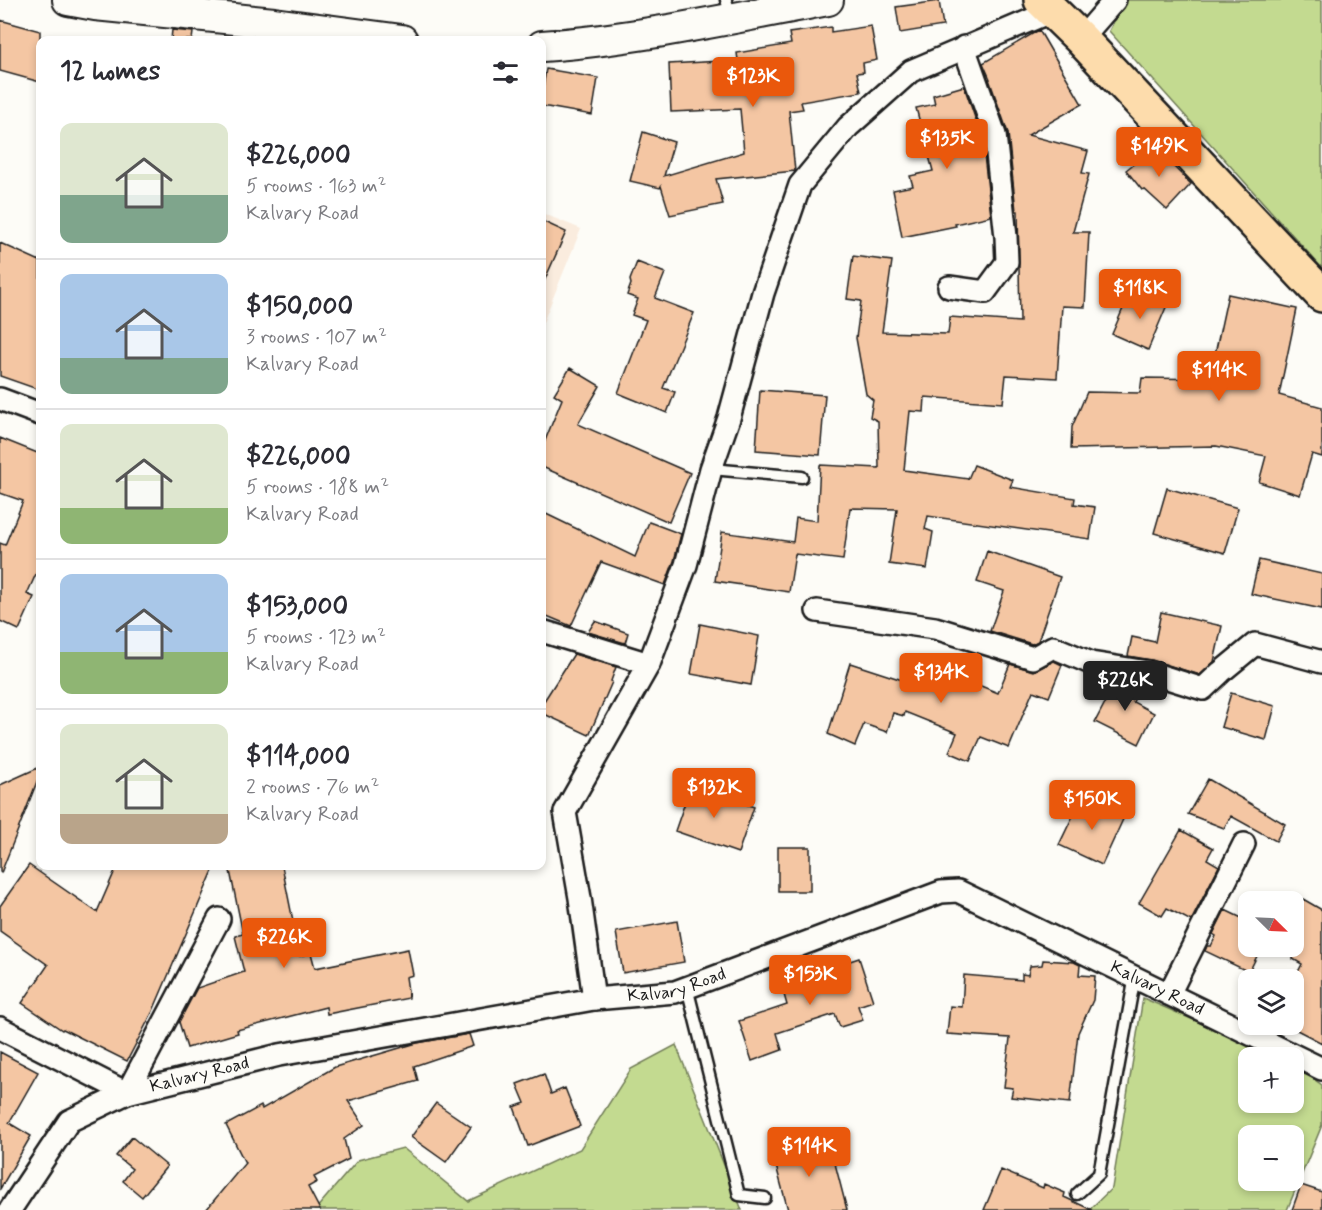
<!DOCTYPE html>
<meta charset="utf-8">
<style>
:root{--surface:#fff;--page:#f7f7f7;--text:#2b2b33;--muted:#7c7c81;--line:#e1e1e2;--accent:#ea580c}
body{margin:0;font-family:Mynerve,sans-serif;background:var(--page);color:var(--text);height:100vh;display:flex;flex-direction:column;font-size:22px;white-space:nowrap}
*{box-sizing:border-box;margin:0}
p{font-size:20px;color:var(--muted)}
.icon{flex:none;width:33px;height:33px;fill:none;stroke:currentColor;stroke-width:2;stroke-linecap:round;stroke-linejoin:round}
.map{position:relative;flex:1;overflow:hidden}
.panel{position:absolute;left:36px;top:36px;width:510px;height:834px;display:flex;flex-direction:column;background:var(--surface);border-radius:12px;box-shadow:0 3px 9px #0003}
.panel>*{flex:none}
.needle{width:39px;rotate:114deg}
.fabs{position:absolute;left:1238px;top:891px;display:grid;gap:12px}
.fabs a{display:grid;place-items:center;width:66px;height:66px;border-radius:12px;background:var(--surface);box-shadow:0 3px 9px #0003;font-size:30px}
.price{position:absolute;translate:-50% -51px;padding:0 14px;border-radius:6px;background:var(--accent);color:#fff;font-size:20px;line-height:39px;filter:drop-shadow(0 2px 3px #0008)}
.price::after{content:'';position:absolute;left:50%;top:36px;width:18px;height:14px;margin-left:-9px;background:inherit;clip-path:polygon(0 0,100% 0,50% 100%)}
.price.selected{background:#222;color:#fff}
ul{padding:0;list-style:none}
li{display:flex;align-items:center;gap:18px;height:150px;padding:0 24px}
li+li{border-top:2px solid var(--line)}
li span{display:grid;place-items:center;flex:none;width:168px;height:120px;border-radius:12px;color:#555}
li>.icon{margin-inline-start:auto}
span .icon{width:72px;height:72px;fill:#fffc;stroke-width:1}
li b{font-size:26px}
h2{display:flex;justify-content:space-between;align-items:center;height:72px;padding:0 24px;font-size:26px}
.map>svg:first-child{display:block}
.built{fill:#faecde}
.green{fill:#c3da90;stroke:#707b56;stroke-width:1.5;fill-rule:evenodd}
.building{fill:#f4c6a3;stroke:#1c1c1c;stroke-width:1.5}
.lines{fill:none;stroke-linecap:round;stroke-linejoin:round}
.service-casing{stroke:#1c1c1c;stroke-width:15}
.minor-casing{stroke:#1c1c1c;stroke-width:26}
.secondary-casing{stroke:#1c1c1c;stroke-width:34}
.primary-casing{stroke:#1c1c1c;stroke-width:38}
.service{stroke:#fdfcf7;stroke-width:10}
.minor{stroke:#fdfcf7;stroke-width:21}
.secondary{stroke:#fdfcf7;stroke-width:30}
.primary{stroke:#fddcac;stroke-width:33}
.labels{text-anchor:middle;dominant-baseline:central;stroke-width:6;stroke-linejoin:round;paint-order:stroke}
.street-label{font-size:18px;fill:#1c1c1c;stroke:#fdfcf7}
</style>
<div class="map">
<svg width="1322" height="1210" viewBox="0 0 1322 1210">
<rect width="100%" height="100%" fill="#fdfcf7"/>
<filter id="ink" filterUnits="userSpaceOnUse"><feTurbulence type="fractalNoise" baseFrequency=".0167" numOctaves="2"/><feDisplacementMap in="SourceGraphic" scale="12" xChannelSelector="R" yChannelSelector="G"/><feConvolveMatrix kernelMatrix="1 2 1 2 8 2 1 2 1" color-interpolation-filters="sRGB"/></filter>
<g filter="url(#ink)">
<path class="built" d="M542 213 581 229 542 325Z"/>
<path class="green" d="M1125 0H1322V268L1109 31Z
M1143 998 1279 1057 1248 1058V1102H1293V1065L1322 1085V1125L1287 1210H1089L1112 1188ZM1248 1136H1293V1180H1248Z
M676 1045 742 1210H315L358 1160 403 1148 468 1201 580 1149 631 1069Z"/>
<path class="building" d="M939 1 943 26 900 33 896 7Z
M0 20 40 31V82L0 71Z
M871 26 877 60 863 63 864 72 857 73 861 92 801 102 803 109 789 111 795 171 716 179 723 204 670 215 661 186 660 188 630 181 643 132 674 142 664 176 744 152 740 109 671 112 669 64 738 60 737 53 791 44 789 33 831 27V32Z
M172 30 193 32 192 40H171Z
M1039 30 1082 104 1028 135 1088 151 1082 173 1089 174 1073 232H1089L1085 307 1062 306 1057 378 1006 375 1003 403 925 397 924 412 910 411 904 470 968 479 974 465 1013 480 1010 487 1075 498 1074 504 1095 507 1090 539 928 516 925 529 933 532 927 569 889 564 897 509 850 508 843 560 795 554 789 592 715 581 722 532 793 542 796 518 817 521 820 465 879 468 878 421 870 417 873 400 866 394 856 338 861 301 847 299 853 256 892 261 882 332 948 334 950 317 1020 322 1018 211H1016L1008 133 989 79H990L983 63Z
M546 69 598 78 592 115 542 106V94Z
M964 86 982 138 991 216 955 224 956 226 902 237 893 190 913 186 910 176 933 171 916 108 935 104 933 95Z
M1156 146 1173 166 1191 184 1167 210 1144 189 1142 190 1126 170Z
M542 221 566 232 542 286Z
M0 243 40 261V390L0 376Z
M637 262 665 273 655 298 694 313 663 388 675 392 667 413 618 393 646 320 632 315 638 299 627 295 631 284 630 280Z
M1131 290 1167 305 1148 350 1112 334Z
M1228 294 1297 309 1279 395 1322 407V457L1312 454 1300 495 1259 482 1266 456 1216 446 1071 449 1072 427 1087 392 1140 393 1142 378 1214 379 1210 377Z
M570 368 600 386 578 424 690 473 669 522 542 467V448L562 399 554 394Z
M760 390 825 395 820 455 756 450Z
M0 438 40 454V565L27 594 34 597 19 630 0 621V543L5 545 23 501 0 493Z
M1167 488 1238 508 1225 553 1154 533Z
M542 512 635 557 649 522 681 534 674 561 665 585 601 562 571 626 542 614Z
M987 551 1060 577 1038 641 1032 644 990 631 1004 591 977 582Z
M1259 560 1322 574V609L1251 594Z
M1161 612 1222 626 1214 662 1200 675 1152 660 1128 656 1132 637 1155 642Z
M595 621 628 633 625 643 588 632Z
M700 624 759 636 751 685 691 674Z
M574 654 616 667 611 681 612 682 589 735 542 713V704Z
M1054 661 1062 665 1049 697 1033 691 1009 748 981 737 970 761 949 752 957 733 905 712 904 716 893 713 887 732 864 724 855 746 828 734 850 663 924 687 932 666 998 693 1010 664 1034 671Z
M1117 680 1142 684 1133 702 1154 713 1139 744 1095 722Z
M1231 693 1275 706 1266 740 1221 727Z
M40 767V774L1 873 0 872V785Z
M1208 779 1285 824 1276 841 1231 816 1224 828 1188 814Z
M691 785 754 807 738 853 675 831Z
M1082 797 1125 815 1102 865 1059 845Z
M1181 830 1213 848 1207 859 1219 866 1191 921 1167 908 1162 916 1139 903Z
M778 847H810V891H778Z
M29 865 97 912 117 866H215L153 1011 127 1061 63 1029 62 1030 22 1003 48 965 0 931V906Z
M229 866H282L300 956 311 953 315 968 408 949 413 975 406 977 409 998 327 1014 326 1007 237 1030 238 1033 187 1048 179 1022 197 988 244 972 235 936 243 934Z
M1303 899 1322 910V1043L1293 1028V982L1302 964 1293 959V917Z
M1225 910 1248 921V946H1262L1249 972 1205 951 1207 946H1211L1216 936 1213 934Z
M677 921 684 962 623 973 616 932Z
M859 958 873 1001 858 1006 863 1020 840 1027 835 1014 777 1033 782 1050 752 1061 739 1021 787 1005 781 984Z
M1043 960 1074 962 1080 965 1079 975 1095 976 1093 1000 1078 1033 1070 1103 1011 1097 1013 1088 1004 1087 1010 1038 947 1034 950 1006 962 1007 964 975 1022 980V974L1028 975 1030 966 1042 965Z
M469 1034 473 1046 414 1066 418 1081 348 1101 364 1125 344 1139 349 1159 314 1177 317 1182 308 1187 320 1210H206L245 1163 226 1125 261 1106 262 1109 335 1067 417 1043Z
M0 1052 38 1072 9 1123 31 1136 0 1189Z
M544 1074 551 1094 565 1088 580 1126 528 1146 514 1107 525 1103 517 1084Z
M436 1103 471 1127 446 1162 411 1137Z
M132 1137 167 1166 142 1197 123 1181 132 1169 116 1156Z
M813 1140 816 1152 831 1148 847 1210H788L772 1151Z
M1001 1170 1043 1188 1044 1184 1065 1193 1064 1197 1092 1210H984Z
M1301 1185 1322 1192V1210H1292Z"/>
<g class="lines">
<g class="service-casing">
<path id="service" d="M726 0 732 18
M711 469 802 477
M687 987 739 1195 765 1198
M1077 1194 1099 1174 1135 976"/>
</g>
<g class="minor-casing">
<g id="minor">
<path d="M1081 39 1115 0"/>
<path d="M949 287 985 292 1007 262 1006 237 995 135 964 47"/>
<path d="M0 399 40 414"/>
<path d="M817 611 935 628 1033 658 1053 647 1091 663 1148 672 1203 689 1221 672 1255 644 1322 662"/>
<path d="M542 631 649 664"/>
<path d="M1169 994 1244 844"/>
<path d="M594 999 580 898 565 812 649 664 686 565 711 469 729 418 763 293 800 185 848 127 911 71 1052 11"/>
<path d="M0 1028 127 1093"/>
<path d="M127 1093 219 919"/>
<path id="s1" d="M10 1210 69 1121 127 1093 279 1055 594 999 675 992 941 892 958 891 1322 1069"/>
</g>
</g>
<g class="secondary-casing">
<path id="secondary" d="M68 0 95 5 274 23 402 40
M542 46C638 39 733 18 828 0"/>
</g>
<g class="primary-casing">
<path id="primary" d="M1041 0 1081 39 1322 295"/>
</g>
<use href="#service" class="service"/>
<use href="#minor" class="minor"/>
<use href="#secondary" class="secondary"/>
<use href="#primary" class="primary"/>
</g>
</g>
<g class="labels">
<g class="street-label">
<text stroke="none"><textPath href="#s1" startOffset="732">Kalvary Road</textPath></text>
<text stroke="none"><textPath href="#s1" startOffset="1252">Kalvary Road</textPath></text>
<text stroke="none"><textPath href="#s1" startOffset="246">Kalvary Road</textPath></text>
</g>
</g>
</svg>
<div class="fabs">
<a><svg class="needle" viewBox="-14 -14 28 28"><path d="M0-13l5 13h-10z" fill="#e53935"/><path d="M0 13l5-13h-10z" fill="#7c7c81"/></svg></a>
<a><svg class="icon" aria-label="layers" viewBox="0 0 24 24"><path d="M12 4l9 5-9 5-9-5zM3 14l9 5 9-5"/></svg></a>
<a>+</a>
<a>−</a>
</div>
<b class="price" style="left:753px;top:108px">$123K</b>
<b class="price" style="left:947px;top:170px">$135K</b>
<b class="price" style="left:1159px;top:178px">$149K</b>
<b class="price" style="left:1140px;top:320px">$118K</b>
<b class="price" style="left:1219px;top:402px">$114K</b>
<b class="price" style="left:941px;top:704px">$134K</b>
<b class="price selected" style="left:1125px;top:712px">$226K</b>
<b class="price" style="left:714px;top:819px">$132K</b>
<b class="price" style="left:1092px;top:831px">$150K</b>
<b class="price" style="left:284px;top:969px">$226K</b>
<b class="price" style="left:810px;top:1006px">$153K</b>
<b class="price" style="left:809px;top:1178px">$114K</b>
<section class="panel">
<h2>12 homes<svg class="icon" aria-label="filters" viewBox="0 0 24 24"><path d="M4 7h16M4 17h16"/><circle cx="9" cy="7" r="2"/><circle cx="15" cy="17" r="2"/></svg></h2>
<ul>
<li><span style="background:linear-gradient(#dfe7d0 60%,#7fa58c 0)"><svg class="icon" aria-label="home" viewBox="0 0 24 24"><path d="M3 11l9-7 9 7M6 9v11h12V9"/></svg></span><div><b>$226,000</b><p>5 rooms · 163 m²</p><p>Kalvary Road</p></div></li>
<li><span style="background:linear-gradient(#a9c7e8 70%,#7fa58c 0)"><svg class="icon" aria-label="home" viewBox="0 0 24 24"><path d="M3 11l9-7 9 7M6 9v11h12V9"/></svg></span><div><b>$150,000</b><p>3 rooms · 107 m²</p><p>Kalvary Road</p></div></li>
<li><span style="background:linear-gradient(#dfe7d0 70%,#8fb573 0)"><svg class="icon" aria-label="home" viewBox="0 0 24 24"><path d="M3 11l9-7 9 7M6 9v11h12V9"/></svg></span><div><b>$226,000</b><p>5 rooms · 188 m²</p><p>Kalvary Road</p></div></li>
<li><span style="background:linear-gradient(#a9c7e8 65%,#8fb573 0)"><svg class="icon" aria-label="home" viewBox="0 0 24 24"><path d="M3 11l9-7 9 7M6 9v11h12V9"/></svg></span><div><b>$153,000</b><p>5 rooms · 123 m²</p><p>Kalvary Road</p></div></li>
<li><span style="background:linear-gradient(#dfe7d0 75%,#b9a48a 0)"><svg class="icon" aria-label="home" viewBox="0 0 24 24"><path d="M3 11l9-7 9 7M6 9v11h12V9"/></svg></span><div><b>$114,000</b><p>2 rooms · 76 m²</p><p>Kalvary Road</p></div></li>
</ul>
</section>
</div>
